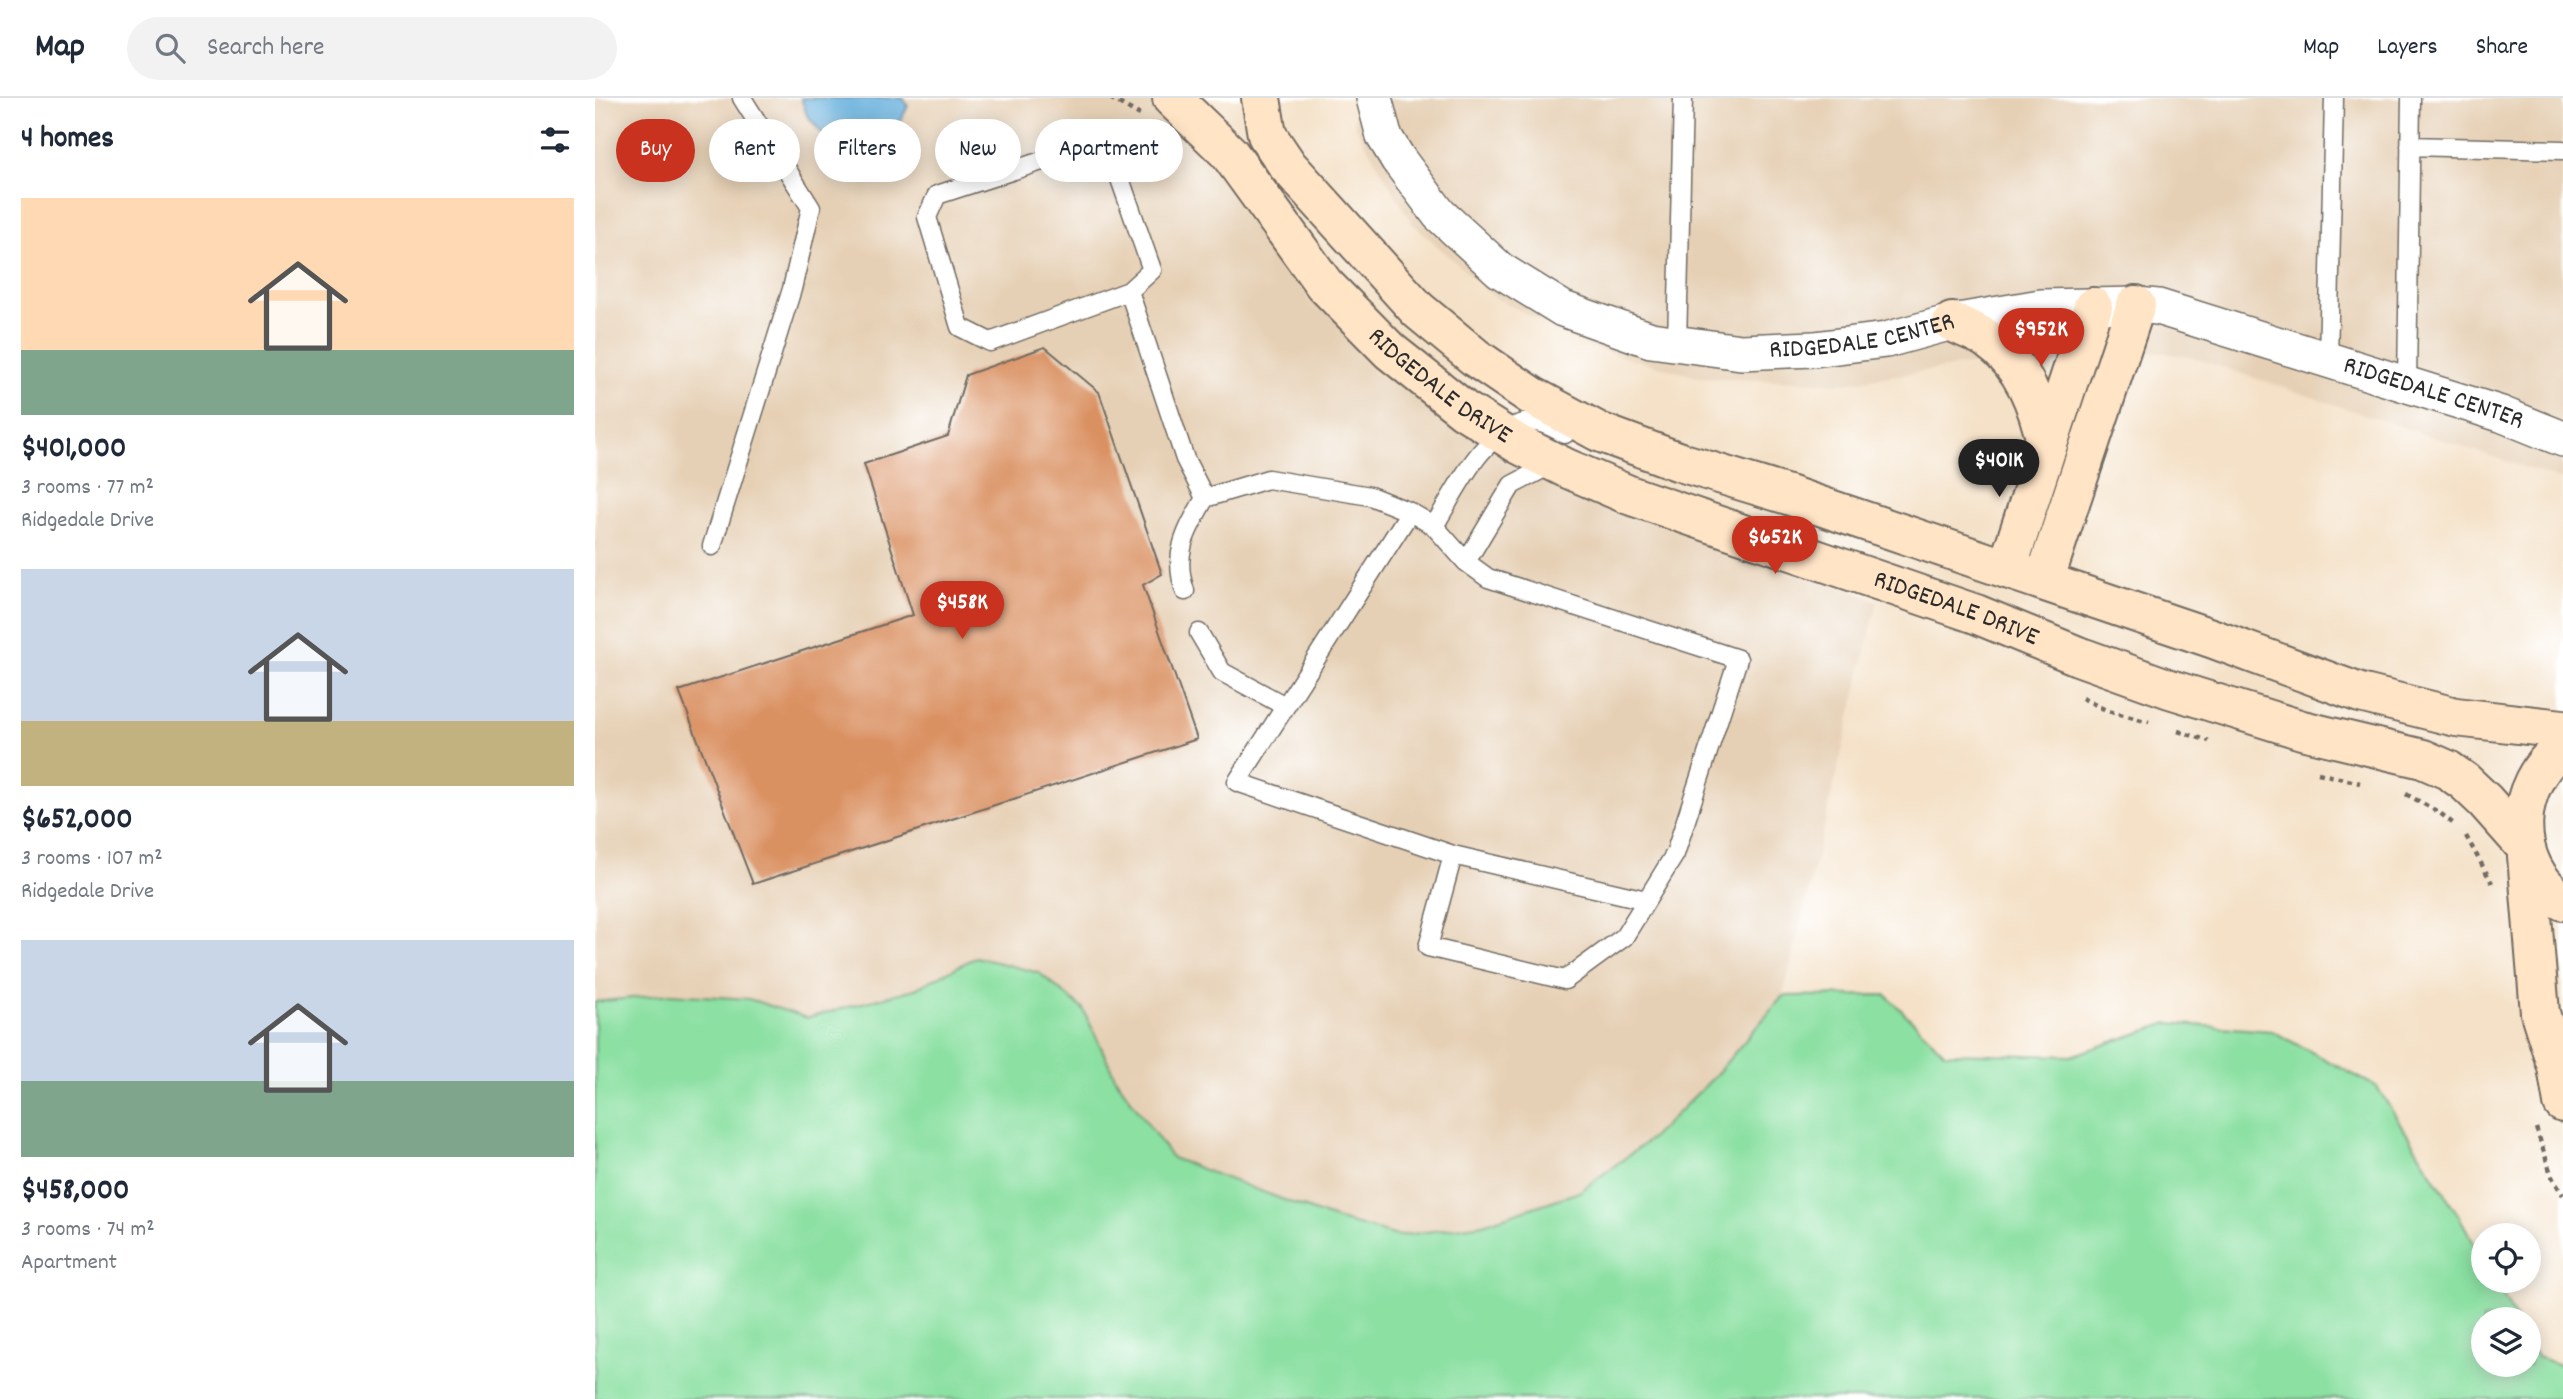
<!DOCTYPE html>
<meta charset="utf-8">
<style>
:root{--surface:#fff;--page:#f2f2f3;--text:#1f2937;--muted:#747a83;--line:#e0e1e3;--accent:#c8321e}
body{margin:0;font-family:Dekko,sans-serif;background:var(--page);color:var(--text);height:100vh;display:flex;flex-direction:column;font-size:26px;white-space:nowrap}
*{box-sizing:border-box;margin:0}
p{font-size:23px;color:var(--muted)}
.icon{flex:none;width:38px;height:38px;fill:none;stroke:currentColor;stroke-width:2;stroke-linecap:round;stroke-linejoin:round}
.map{position:relative;flex:1;overflow:hidden}
.sheet{display:flex;flex-direction:column;background:var(--surface);width:595px}
.sheet>*{flex:none}
.banner{position:absolute;left:21px;top:21px;width:665px;height:63px;display:flex;gap:14px}
.tools{position:absolute;left:1876px;top:1125px;display:grid;gap:14px}
.tools a{display:grid;place-items:center;width:70px;height:70px;border-radius:50%;background:var(--surface);box-shadow:0 4px 18px #0003;font-size:35px}
.price{position:absolute;translate:-50% -60px;padding:0 16px;border-radius:24px;background:var(--accent);color:#fff;font-size:23px;line-height:46px;filter:drop-shadow(0 2px 4px #0008)}
.price::after{content:'';position:absolute;left:50%;top:42px;width:21px;height:16px;margin-left:-10px;background:inherit;clip-path:polygon(0 0,100% 0,50% 100%)}
.price.current{background:#222;color:#fff}
ul{padding:0;list-style:none}
li{display:grid;align-content:center;gap:14px;height:371px;padding:0 21px}
li span{display:grid;place-items:center;height:217px;border-radius:0px;color:#555}
li>.icon{margin-inline-start:auto}
span .icon{width:126px;height:126px;fill:#fffc;stroke-width:1}
li b{font-size:30px}
h2{display:flex;justify-content:space-between;align-items:center;height:84px;padding:0 21px;font-size:30px}
.pill{padding:0 24px;border-radius:32px;background:var(--surface);box-shadow:0 4px 18px #0003;font-size:24px;line-height:63px}
.pill.current{background:var(--accent);color:#fff}
header{display:flex;align-items:center;gap:42px;box-sizing:border-box;height:98px;padding:0 35px;background:var(--surface);border-bottom:2px solid var(--line)}
header strong{font-size:33px}
nav{display:flex;gap:38px;margin-inline-start:auto;font-size:24px}
.search{width:490px;height:63px;background:var(--page);display:flex;align-items:center;gap:18px;box-sizing:border-box;padding:0 24px;border-radius:38px;color:var(--muted);font-size:26px}
main{display:flex;flex:1;min-height:0}
.map>svg:first-child{display:block}
.built{fill:#e6d0b5}
.green{fill:#8be0a2;stroke:#5b8666;stroke-width:2}
.water{fill:#63aedb;stroke:#476c83;stroke-width:2}
.building{fill:#da9162}
.lines{fill:none;stroke-linecap:round;stroke-linejoin:round}
.lane-casing{stroke:#716b62;stroke-width:21}
.street-casing{stroke:#716b62;stroke-width:38}
.secondary-casing{stroke:#716b62;stroke-width:42}
.path{stroke:#716b62;stroke-width:4.5;stroke-dasharray:5 5;stroke-linecap:butt}
.lane{stroke:#fff;stroke-width:18}
.street{stroke:#fff;stroke-width:35}
.secondary{stroke:#ffe4c6;stroke-width:38}
.labels{text-anchor:middle;dominant-baseline:central;stroke-width:5;stroke-linejoin:round;paint-order:stroke}
.street-label{font-size:26px;fill:#2b2b2b;stroke:#fff}
</style>
<header>
<strong>Map</strong>
<div class="search"><svg class="icon" aria-label="search" viewBox="0 0 24 24"><circle cx="10" cy="10" r="6"/><path d="M15 15l6 6"/></svg>Search here</div>
<nav><a>Map</a><a>Layers</a><a>Share</a></nav>
</header>
<main>
<section class="sheet">
<h2>4 homes<svg class="icon" aria-label="filters" viewBox="0 0 24 24"><path d="M4 7h16M4 17h16"/><circle cx="9" cy="7" r="2"/><circle cx="15" cy="17" r="2"/></svg></h2>
<ul>
<li><span style="background:linear-gradient(#ffd9b3 70%,#7fa58c 0)"><svg class="icon" aria-label="home" viewBox="0 0 24 24"><path d="M3 11l9-7 9 7M6 9v11h12V9"/></svg></span><div><b>$401,000</b><p>3 rooms · 77 m²</p><p>Ridgedale Drive</p></div></li>
<li><span style="background:linear-gradient(#c9d6e8 70%,#c2b280 0)"><svg class="icon" aria-label="home" viewBox="0 0 24 24"><path d="M3 11l9-7 9 7M6 9v11h12V9"/></svg></span><div><b>$652,000</b><p>3 rooms · 107 m²</p><p>Ridgedale Drive</p></div></li>
<li><span style="background:linear-gradient(#c9d6e8 65%,#7fa58c 0)"><svg class="icon" aria-label="home" viewBox="0 0 24 24"><path d="M3 11l9-7 9 7M6 9v11h12V9"/></svg></span><div><b>$458,000</b><p>3 rooms · 74 m²</p><p>Apartment</p></div></li>
</ul>
</section>
<div class="map">
<svg width="1968" height="1301" viewBox="0 0 1968 1301">
<rect width="100%" height="100%" fill="#fff"/>
<filter id="ink" filterUnits="userSpaceOnUse"><feTurbulence type="fractalNoise" baseFrequency=".0143" numOctaves="2"/><feDisplacementMap in="SourceGraphic" scale="14" xChannelSelector="R" yChannelSelector="G"/><feConvolveMatrix kernelMatrix="1 2 1 2 8 2 1 2 1" color-interpolation-filters="sRGB"/></filter>
<filter id="wash" filterUnits="userSpaceOnUse"><feTurbulence type="fractalNoise" baseFrequency=".00686" numOctaves="4" result="noise"/><feDisplacementMap in="SourceGraphic" scale="28" xChannelSelector="R" yChannelSelector="G"/><feGaussianBlur stdDeviation="1.57" result="paint"/><feColorMatrix in="noise" values="0 0 0 0 0 0 0 0 0 0 0 0 0 0 0 0 0 1.4 0 .05"/><feComposite in="paint" operator="in"/></filter>
<g filter="url(#wash)">
<rect width="100%" height="100%" fill="#f4e1c7"/>
<path class="built" d="M0 0H550L610 46 720 196 985 390 1283 503 1188 898 1119 979 1057 1040 984 1094 888 1126 803 1138 740 1121 577 1059 521 981 488 911 444 875 382 859 320 891 212 920 154 901 75 896 0 904Z
M759 0H1968V382L1596 259 1512 246 1249 285 1103 279 997 250 899 199 817 125 760 28Z"/>
<path class="green" d="M381 859 444 875 488 911 521 981 577 1060 740 1121 803 1138 888 1126 984 1094 1057 1040 1119 979 1188 898 1291 897 1350 955 1476 958 1573 925 1677 933 1782 989 1864 1118 1888 1162V1183H1900L1921 1221 1888 1222V1267H1934V1244L1942 1259 1968 1268V1301H0V904L75 896 154 901 212 920 320 891Z"/>
<path class="water" d="M206 0H308L313 8 285 64 266 70 253 67 212 17Z"/>
<g id="blocks">
<path class="building" d="M450 249 504 294 567 476 548 487 602 641 158 786 84 593 318 517 269 366 353 338 371 277Z"/>
</g>
</g>
<g filter="url(#ink)">
<use href="#blocks" fill-opacity="0" stroke="#716b62" stroke-width="2"/>
<g class="lines">
<g class="lane-casing">
<path id="lane" d="M1815 48 1968 52
M534 193 395 244 365 229 332 119 342 97 493 48 517 58 557 172 534 193 590 361 610 400
M1082 246 1088 0
M1733 262 1739 0
M1812 287 1816 0
M839 428C861 393 888 329 935 324 947 322 960 331 970 336
M117 448 197 191 216 110 147 0
M871 464 917 387 959 365
M590 493C577 455 592 432 610 400L673 381 775 398 815 414 839 428 871 464 893 480 1143 561 1080 756 1029 839 970 882 833 849 858 757 642 684 815 414
M604 535 627 574 690 608
M858 757 1051 802"/>
</g>
<g class="street-casing">
<g id="street">
<path id="s1" d="M779 0 789 38 803 61 844 116 905 172 968 211 1056 242 1146 254 1219 251 1291 242 1357 224 1446 209 1541 207 1563 209 1906 316 1968 341"/>
</g>
</g>
<g class="secondary-casing">
<g id="secondary">
<path id="s2" d="M577 0 634 55 729 186 795 253 869 312 923 346 971 370 1034 397 1381 516 1483 558 1575 591 1707 632 1828 661 1853 672 1870 684 1890 703 1930 748"/>
<path d="M666 0 672 37 693 68 823 212 881 260 937 298 1004 334 1085 364 1193 397 1616 540 1765 595 1861 619 1968 631"/>
<path d="M1357 224C1369 230 1382 234 1392 241 1429 267 1443 308 1452 349"/>
<path d="M1412 471 1498 209"/>
<path d="M1449 483 1541 207"/>
<path d="M1968 649C1917 686 1913 767 1968 803"/>
<path d="M1932 758 1945 915 1962 969 1968 1005"/>
</g>
</g>
<path class="path" d="M515 0 545 17
M1487 600 1513 613 1554 624
M1583 633 1614 643
M1723 675 1765 685
M1811 696 1845 715 1860 727
M1871 738 1897 785
M1941 1030 1957 1079 1968 1097"/>
<use href="#lane" class="lane"/>
<use href="#street" class="street"/>
<use href="#secondary" class="secondary"/>
</g>
</g>
<g class="labels">
<g class="street-label">
<text stroke="none"><textPath href="#s1" startOffset="598">RIDGEDALE CENTER</textPath></text>
<text stroke="none"><textPath href="#s2" startOffset="396">RIDGEDALE DRIVE</textPath></text>
<text stroke="none"><textPath href="#s1" startOffset="1186">RIDGEDALE CENTER</textPath></text>
<text stroke="none"><textPath href="#s2" startOffset="962">RIDGEDALE DRIVE</textPath></text>
</g>
</g>
</svg>
<div class="tools">
<a><svg class="icon" aria-label="locate" viewBox="0 0 24 24"><circle cx="12" cy="12" r="6"/><path d="M12 2v4M12 18v4M2 12h4M18 12h4"/></svg></a>
<a><svg class="icon" aria-label="layers" viewBox="0 0 24 24"><path d="M12 4l9 5-9 5-9-5zM3 14l9 5 9-5"/></svg></a>
</div>
<b class="price" style="left:1446px;top:270px">$952K</b>
<b class="price current" style="left:1404px;top:401px">$401K</b>
<b class="price" style="left:1180px;top:478px">$652K</b>
<b class="price" style="left:367px;top:543px">$458K</b>
<div class="banner">
<a class="pill current">Buy</a>
<a class="pill">Rent</a>
<a class="pill">Filters</a>
<a class="pill">New</a>
<a class="pill">Apartment</a>
</div>
</div>
</main>
